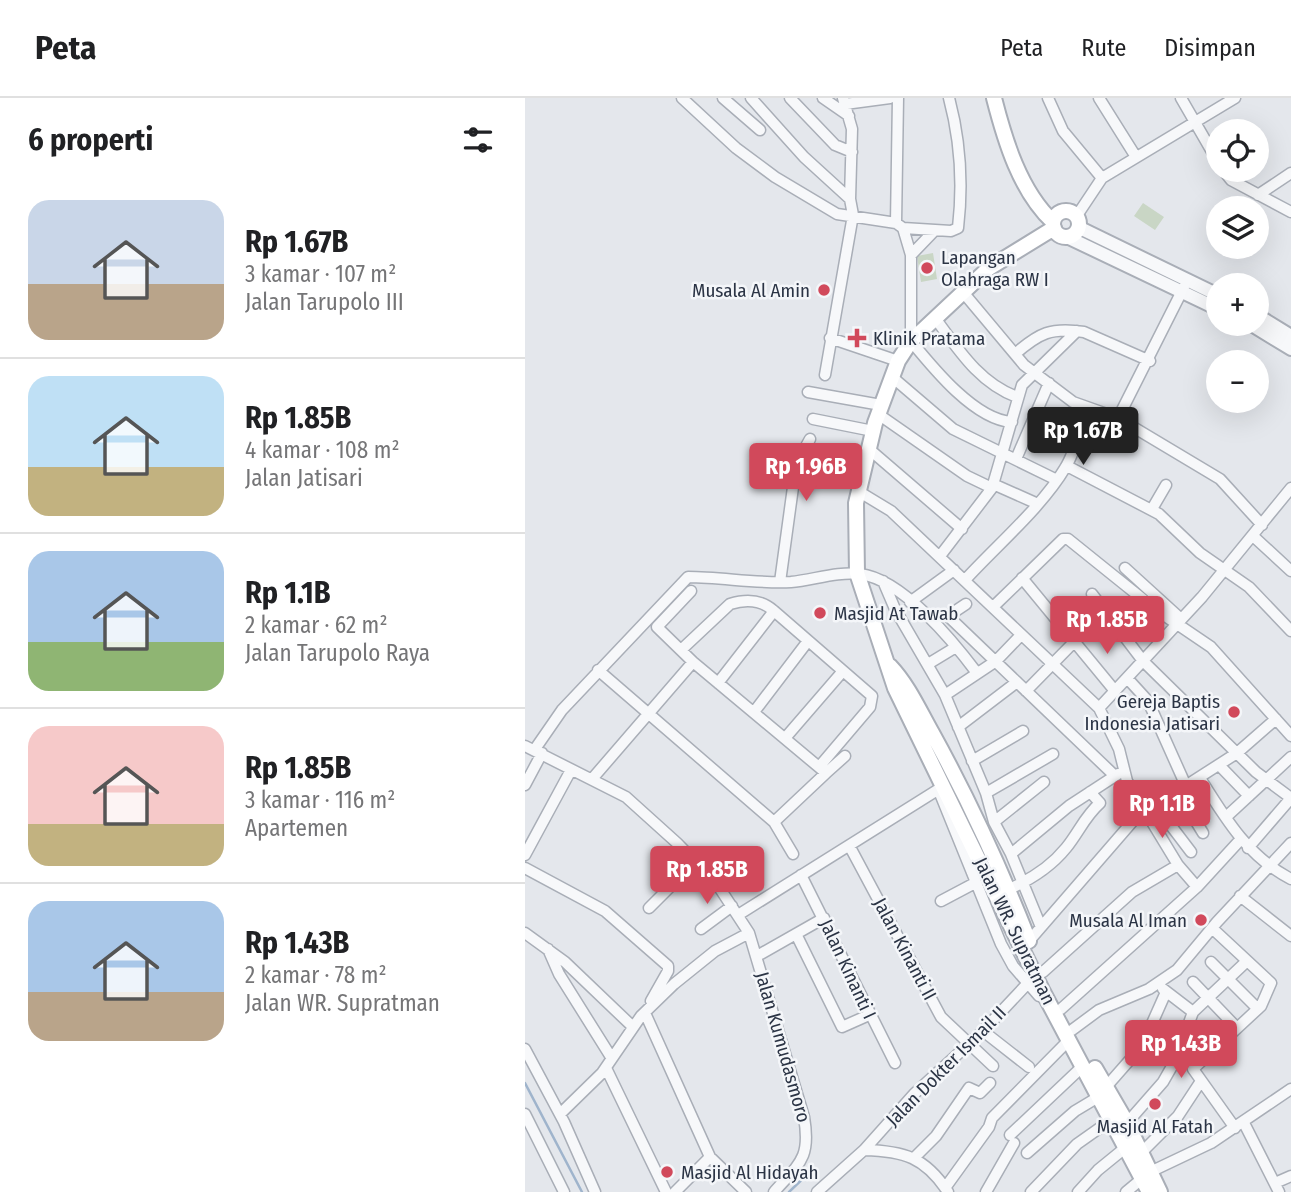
<!DOCTYPE html>
<html lang="id">
<meta charset="utf-8">
<style>
:root{--surface:#fff;--page:#f2f2f2;--text:#202124;--muted:#757577;--line:#e0e0e0;--accent:#d1495b}
body{margin:0;font-family:"Fira Sans Condensed",sans-serif;background:var(--page);color:var(--text);height:100vh;display:flex;flex-direction:column;font-size:26px;white-space:nowrap}
*{box-sizing:border-box;margin:0}
p{font-size:23px;color:var(--muted)}
.icon{flex:none;width:38px;height:38px;fill:none;stroke:currentColor;stroke-width:2;stroke-linecap:round;stroke-linejoin:round}
.map{position:relative;flex:1;overflow:hidden}
.details{display:flex;flex-direction:column;background:var(--surface);width:525px}
.details>*{flex:none}
.fabs{position:absolute;left:681px;top:21px;display:grid;gap:14px}
.fabs a{display:grid;place-items:center;width:63px;height:63px;border-radius:50%;background:var(--surface);box-shadow:0 7px 28px #0002;font-size:35px}
.price{position:absolute;translate:-50% -60px;padding:0 16px;border-radius:7px;background:var(--accent);color:#fff;font-size:23px;line-height:46px;filter:drop-shadow(0 2px 4px #0008)}
.price::after{content:'';position:absolute;left:50%;top:42px;width:21px;height:16px;margin-left:-10px;background:inherit;clip-path:polygon(0 0,100% 0,50% 100%)}
.price.current{background:#222;color:#fff}
ul{padding:0;list-style:none}
li{display:flex;align-items:center;gap:21px;height:175px;padding:0 28px}
li+li{border-top:2px solid var(--line)}
li span{display:grid;place-items:center;flex:none;width:196px;height:140px;border-radius:21px;color:#555}
li>.icon{margin-inline-start:auto}
span .icon{width:84px;height:84px;fill:#fffc;stroke-width:1}
li b{font-size:30px}
h2{display:flex;justify-content:space-between;align-items:center;height:84px;padding:0 28px;font-size:30px}
header{display:flex;align-items:center;gap:42px;box-sizing:border-box;height:98px;padding:0 35px;background:var(--surface);border-bottom:2px solid var(--line)}
header strong{font-size:33px}
nav{display:flex;gap:38px;margin-inline-start:auto;font-size:24px}
main{display:flex;flex:1;min-height:0}
.map>svg:first-child{display:block}
.green{fill:#c9d6c5}
.lines{fill:none;stroke-linecap:round;stroke-linejoin:round}
.stream{stroke:#9fb4cc;stroke-width:2.5}
.minor-casing{stroke:#a9aeb7;stroke-width:13}
.tertiary-casing{stroke:#a9aeb7;stroke-width:16}
.secondary-casing{stroke:#a9aeb7;stroke-width:18}
.minor{stroke:#f7f8fa;stroke-width:10}
.tertiary{stroke:#f7f8fa;stroke-width:12}
.secondary{stroke:#fff;stroke-width:14}
.poi-dot{fill:#d1495b;stroke:#f4f6f9;stroke-width:2.5}
.labels{text-anchor:middle;dominant-baseline:central;stroke-width:5;stroke-linejoin:round;paint-order:stroke}
.poi-label{font-size:19px;fill:#2b3445;stroke:#f4f6f9;text-anchor:start}
.street-label{font-size:19px;fill:#2b3445;stroke:#f4f6f9}
</style>
<header>
<strong>Peta</strong>
<nav><a>Peta</a><a>Rute</a><a>Disimpan</a></nav>
</header>
<main>
<section class="details">
<h2>6 properti<svg class="icon" aria-label="filters" viewBox="0 0 24 24"><path d="M4 7h16M4 17h16"/><circle cx="9" cy="7" r="2"/><circle cx="15" cy="17" r="2"/></svg></h2>
<ul>
<li><span style="background:linear-gradient(#c9d6e8 60%,#b9a48a 0)"><svg class="icon" aria-label="home" viewBox="0 0 24 24"><path d="M3 11l9-7 9 7M6 9v11h12V9"/></svg></span><div><b>Rp 1.67B</b><p>3 kamar · 107 m²</p><p>Jalan Tarupolo III</p></div></li>
<li><span style="background:linear-gradient(#bfe0f5 65%,#c2b280 0)"><svg class="icon" aria-label="home" viewBox="0 0 24 24"><path d="M3 11l9-7 9 7M6 9v11h12V9"/></svg></span><div><b>Rp 1.85B</b><p>4 kamar · 108 m²</p><p>Jalan Jatisari</p></div></li>
<li><span style="background:linear-gradient(#a9c7e8 65%,#8fb573 0)"><svg class="icon" aria-label="home" viewBox="0 0 24 24"><path d="M3 11l9-7 9 7M6 9v11h12V9"/></svg></span><div><b>Rp 1.1B</b><p>2 kamar · 62 m²</p><p>Jalan Tarupolo Raya</p></div></li>
<li><span style="background:linear-gradient(#f6c9c9 70%,#c2b280 0)"><svg class="icon" aria-label="home" viewBox="0 0 24 24"><path d="M3 11l9-7 9 7M6 9v11h12V9"/></svg></span><div><b>Rp 1.85B</b><p>3 kamar · 116 m²</p><p>Apartemen</p></div></li>
<li><span style="background:linear-gradient(#a9c7e8 65%,#b9a48a 0)"><svg class="icon" aria-label="home" viewBox="0 0 24 24"><path d="M3 11l9-7 9 7M6 9v11h12V9"/></svg></span><div><b>Rp 1.43B</b><p>2 kamar · 78 m²</p><p>Jalan WR. Supratman</p></div></li>
</ul>
</section>
<div class="map">
<svg width="766" height="1094" viewBox="0 0 766 1094">
<rect width="100%" height="100%" fill="#e4e7ec"/>
<path class="green" d="M618 105 639 119 630 132 609 118Z
M408 155 412 181 396 184 392 158Z"/>
<g class="lines">
<path class="stream" d="M0 985 57 1094
M264 1094 288 1071"/>
<g class="minor-casing">
<path id="minor" d="M157 0 211 50 250 79 312 116 371 125 378 130 426 133 433 130C438 87 435 41 424 0
M198 0 235 32
M226 0 279 59 325 101
M265 0 310 47 327 54
M298 0 324 18
M523 0 538 33 577 80
M574 0 611 59
M656 0 693 64
M320 6 365 0
M698 72 706 82 766 114
M733 97 766 75
M551 119 577 80 710 0
M371 125 373 0
M378 130 386 157V243C408 270 450 322 487 324
M386 157 410 132
M659 189 593 320 695 381 737 427
M437 193 499 267 548 304 593 320
M410 220C433 251 454 285 492 299
M305 240 373 263
M490 256C514 235 526 229 559 234L625 263
M300 277 328 117 325 101 327 31 318 0
M366 278 428 331 532 382
M283 294 356 307
M353 316 442 378 467 390
M288 321 348 333
M344 351 437 431
M279 352 285 341
M491 361 524 285
M542 368 634 416 675 455 724 489 766 533
M468 386 513 406
M333 393 366 413 574 610 594 651 602 683 653 767 672 789
M627 411 641 387
M728 438 766 473
M415 458 467 390 497 287 552 233
M600 470 656 521
M497 480 590 593
M440 482C471 448 517 409 540 370 551 353 555 329 563 310
M358 483 370 511 420 597 461 695 469 724 486 756 516 829
M255 484 269 382 279 352 337 380
M166 493 132 529 168 564 301 675 249 724
M567 496 618 563 731 674 766 700 723 750
M385 504 429 472
M441 506 423 518 590 678
M468 509 538 441H543L630 511 686 549 766 638
M547 537 577 511
M156 552 205 506C221 501 237 502 249 513L347 598 345 609 294 669
M403 566 431 549
M73 572 249 724 268 756
M602 580 623 603 661 688
M193 585 249 513
M501 593 551 542
M420 597 471 563 496 537
M574 610 677 499 766 390
M229 614 283 543
M433 629 492 584
M261 639 318 573
M0 648 101 699 152 745 192 786 224 835 279 1019C286 1060 275 1065 249 1094
M10 651 37 612 163 479C197 479 232 486 266 484 288 482 313 473 335 476 377 481 428 543 452 575
M447 663 498 633
M694 667 724 698
M301 675 320 658
M675 680C700 720 723 759 766 781
M67 681 168 564
M0 687 17 655
M414 693 476 846 488 868 514 898
M653 694 678 735
M461 695 528 656
M631 708 666 754
M620 714 712 655 751 621
M701 719 766 659
M469 724 519 684
M325 749 416 919 468 968
M486 756 544 708 593 676
M0 757 46 672
M0 770 80 813 143 868V873L126 903
M276 777 370 965
M477 794C502 784 524 771 541 750 554 734 560 718 575 705L565 694
M715 798 766 838
M416 803 450 785
M124 810 169 765
M213 817 414 691
M176 831 207 808
M688 831 746 885 736 908 668 971 710 1030
M0 835 40 864 108 929
M271 836 317 929 344 917
M504 843 614 716
M23 851 34 876 86 959
M232 858 299 820
M686 864 733 911
M518 874 607 794 653 767
M668 884 712 930
M638 891 668 914
M536 911 672 789 716 741
M120 915 185 1059 221 1094
M547 932 574 912 624 891 652 872 692 824 766 745
M458 933 504 969
M0 951 39 1024 70 1094
M81 970 141 1094
M581 989 617 948 641 894
M0 1016 39 1094
M35 1016 77 975 116 918 149 886 190 853 224 835
M602 1025 638 984 650 963 668 914 722 863
M719 1025 754 1094
M485 1037 558 968
M339 1052C379 1053 400 1059 423 1094
M502 1055 550 1013 575 998
M616 1055 653 1018 676 983
M390 1059 411 1038 444 990 455 995 465 985
M750 1085 766 1078
M420 1090 464 1029 467 1020 544 942
M150 1094 185 1059
M292 1094 339 1052 389 996 458 933 504 884
M461 1094 489 1045
M506 1094 552 1046 586 1022
M553 1094 573 1072 600 1050
M601 1094 625 1074 686 1045 766 991"/>
</g>
<g class="tertiary-casing">
<path id="tertiary" d="M553 129 693 197
M542 139 693 211
M732 217 766 238
M725 226 766 251"/>
</g>
<g class="secondary-casing">
<path id="secondary" d="M469 0C480 43 495 93 528 124
M528 126a13 13 0 1 1 26 0a13 13 0 1 1-26 0Z
M529 130 464 170 386 243 373 263 350 325 331 405 332 475 370 590 517 892 624 1094
M365 568C383 587 394 612 407 635 444 702 476 772 504 843
M570 970 602 1025 635 1094"/>
</g>
<use href="#minor" class="minor"/>
<use href="#tertiary" class="tertiary"/>
<use href="#secondary" class="secondary"/>
</g>
<g class="poi-dot">
<circle cx="402" cy="170" r="7"/>
<circle cx="299" cy="192" r="7"/>
<path d="M328.5 229.5h7v7h7v7h-7v7h-7v-7h-7v-7h7z"/>
<circle cx="295" cy="515" r="7"/>
<circle cx="709" cy="614" r="7"/>
<circle cx="676" cy="822" r="7"/>
<circle cx="630" cy="1006" r="7"/>
<circle cx="142" cy="1074" r="7"/>
</g>
<g class="labels">
<g class="poi-label">
<text x="416" y="159">Lapangan<tspan x="416" dy="22">Olahraga RW I</tspan></text>
<text x="285" y="192" text-anchor="end">Musala Al Amin</text>
<text x="348" y="240">Klinik Pratama</text>
<text x="309" y="515">Masjid At Tawab</text>
<text x="695" y="603" text-anchor="end">Gereja Baptis<tspan x="695" dy="22">Indonesia Jatisari</tspan></text>
<text x="662" y="822" text-anchor="end">Musala Al Iman</text>
<text x="630" y="1028" text-anchor="middle">Masjid Al Fatah</text>
<text x="156" y="1074">Masjid Al Hidayah</text>
</g>
<g class="street-label">
<text transform="translate(490 833) rotate(64)">Jalan WR. Supratman</text>
<text transform="translate(380 851) rotate(62)">Jalan Kinanti II</text>
<text transform="translate(323 871) rotate(65)">Jalan Kinanti I</text>
<text transform="translate(258 949) rotate(74)">Jalan Kumudasmoro</text>
<text transform="translate(421 968) rotate(-45)">Jalan Dokter Ismail II</text>
</g>
</g>
</svg>
<div class="fabs">
<a><svg class="icon" aria-label="locate" viewBox="0 0 24 24"><circle cx="12" cy="12" r="6"/><path d="M12 2v4M12 18v4M2 12h4M18 12h4"/></svg></a>
<a><svg class="icon" aria-label="layers" viewBox="0 0 24 24"><path d="M12 4l9 5-9 5-9-5zM3 14l9 5 9-5"/></svg></a>
<a>+</a>
<a>−</a>
</div>
<b class="price current" style="left:558px;top:369px">Rp 1.67B</b>
<b class="price" style="left:281px;top:405px">Rp 1.96B</b>
<b class="price" style="left:582px;top:558px">Rp 1.85B</b>
<b class="price" style="left:637px;top:742px">Rp 1.1B</b>
<b class="price" style="left:182px;top:808px">Rp 1.85B</b>
<b class="price" style="left:656px;top:982px">Rp 1.43B</b>
</div>
</main>
